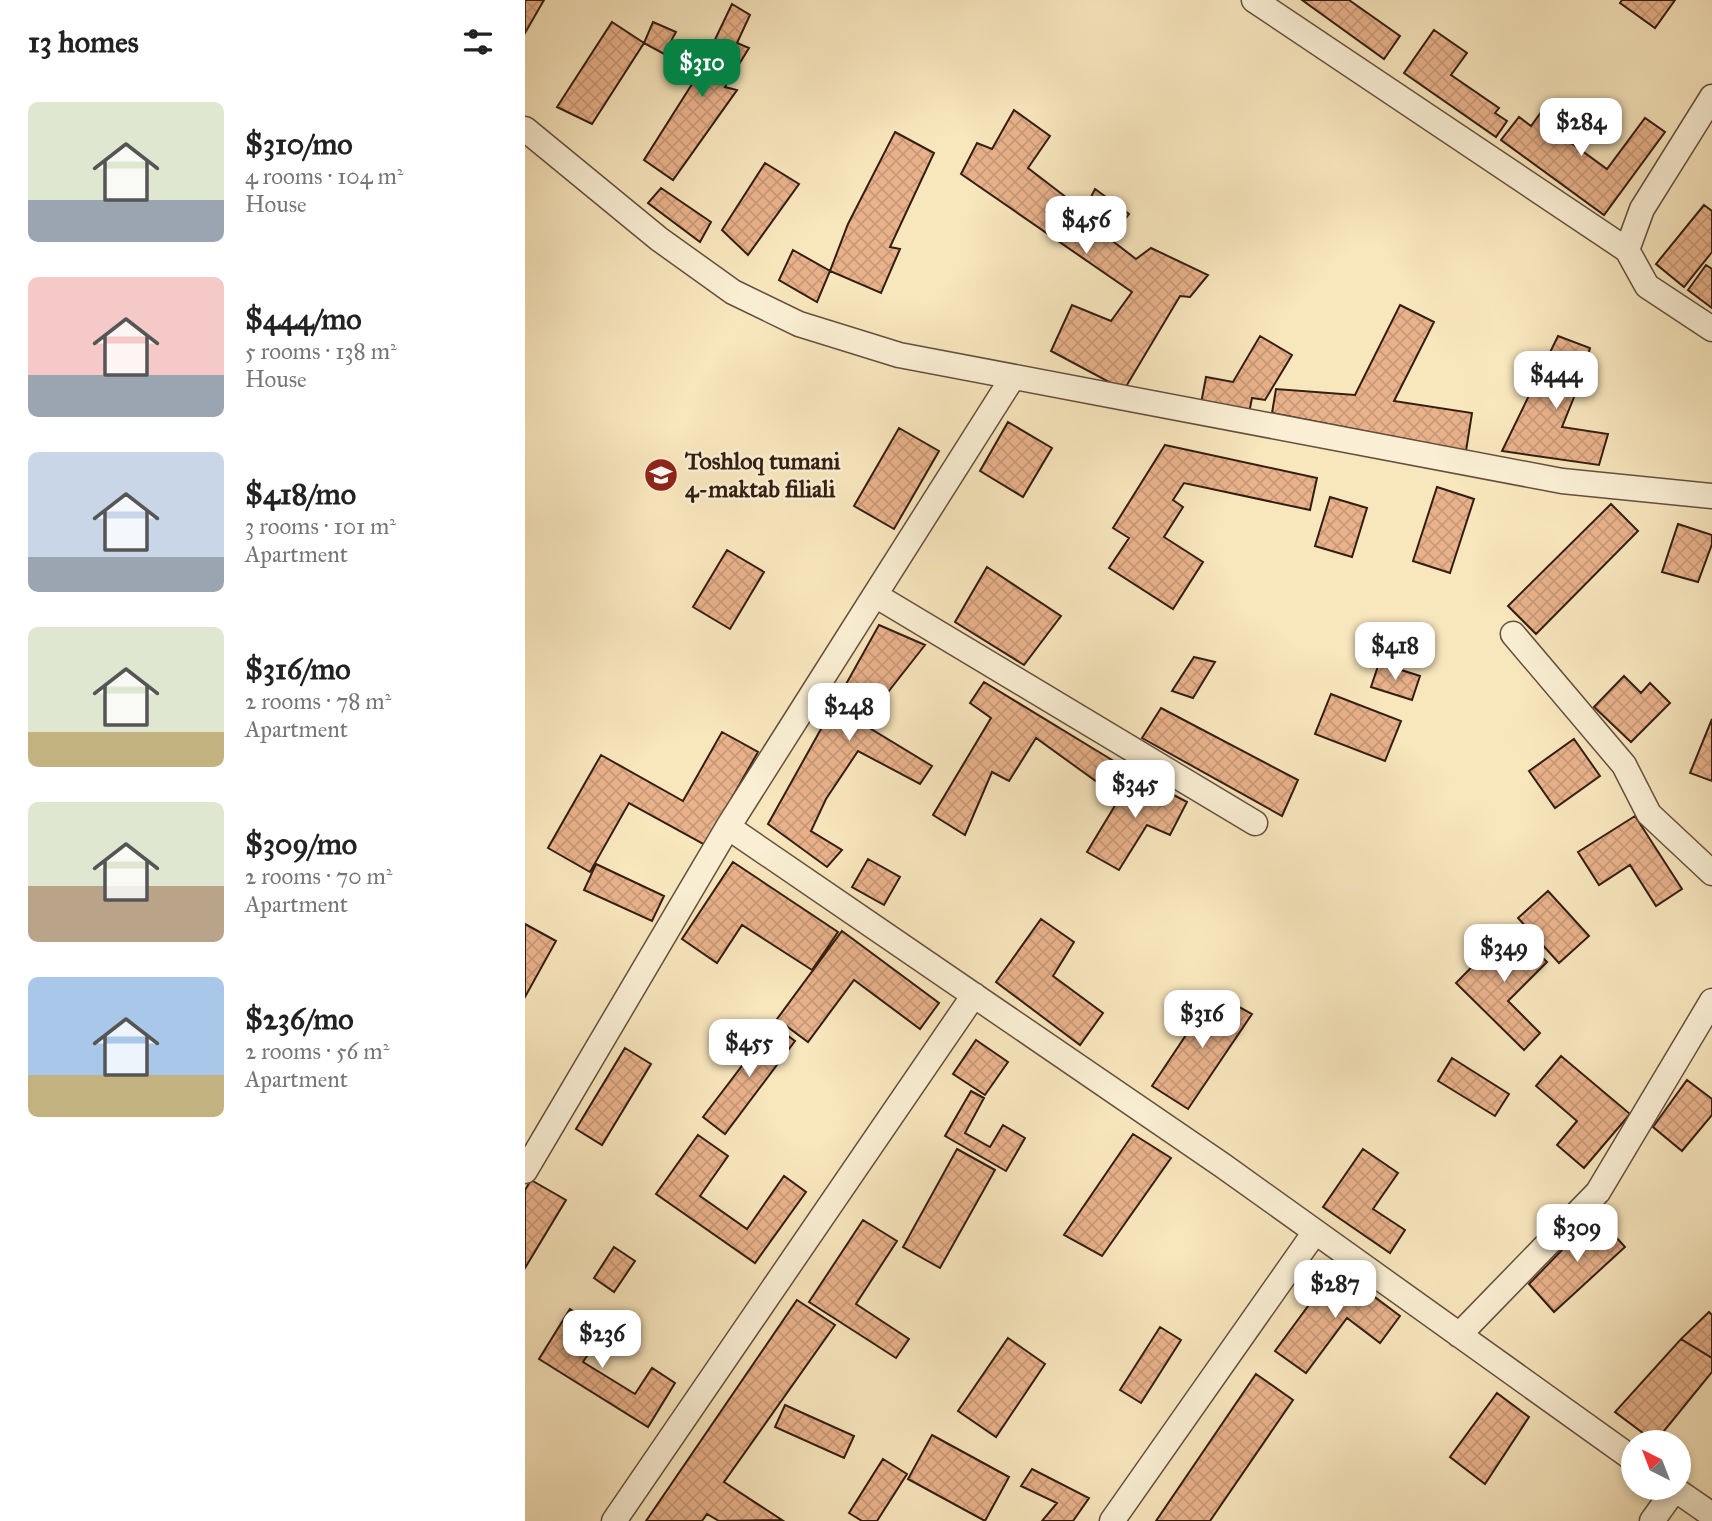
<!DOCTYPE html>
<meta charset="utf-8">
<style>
:root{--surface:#fff;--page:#f6f6f6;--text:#222;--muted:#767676;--accent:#0b8043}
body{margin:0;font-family:"IM FELL Great Primer",serif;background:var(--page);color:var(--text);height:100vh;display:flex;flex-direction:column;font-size:26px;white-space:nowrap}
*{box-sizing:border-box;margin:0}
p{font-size:23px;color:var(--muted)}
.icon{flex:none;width:38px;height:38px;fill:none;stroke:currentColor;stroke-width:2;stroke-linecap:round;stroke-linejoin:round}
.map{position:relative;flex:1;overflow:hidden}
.sheet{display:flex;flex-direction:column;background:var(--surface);width:525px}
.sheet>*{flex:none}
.needle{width:46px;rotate:318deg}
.tools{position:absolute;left:1096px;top:1430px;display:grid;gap:14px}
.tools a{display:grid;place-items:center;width:70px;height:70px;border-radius:50%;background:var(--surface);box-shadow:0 4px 10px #0003;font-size:35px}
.price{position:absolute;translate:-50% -60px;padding:0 16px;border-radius:14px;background:#fff;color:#222;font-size:23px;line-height:46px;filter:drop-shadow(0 2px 4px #0008)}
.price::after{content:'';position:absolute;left:50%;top:42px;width:21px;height:16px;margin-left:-10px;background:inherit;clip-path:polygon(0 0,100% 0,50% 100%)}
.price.on{background:var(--accent);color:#fff}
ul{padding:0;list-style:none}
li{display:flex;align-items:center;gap:21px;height:175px;padding:0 28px}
li span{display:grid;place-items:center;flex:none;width:196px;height:140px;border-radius:10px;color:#555}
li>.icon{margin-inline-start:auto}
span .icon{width:84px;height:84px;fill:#fffc;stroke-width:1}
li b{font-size:30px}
h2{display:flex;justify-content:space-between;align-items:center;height:84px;padding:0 28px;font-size:30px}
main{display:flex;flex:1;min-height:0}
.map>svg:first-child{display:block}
.building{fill:url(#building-cross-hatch);stroke:#341d13;stroke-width:2}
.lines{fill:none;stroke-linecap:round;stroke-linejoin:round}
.street-casing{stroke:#654f3e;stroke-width:27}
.street{stroke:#faefd4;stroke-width:24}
.labels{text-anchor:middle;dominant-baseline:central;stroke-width:5;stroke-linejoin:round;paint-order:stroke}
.poi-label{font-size:24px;font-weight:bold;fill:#341d13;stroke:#faefd4;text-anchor:start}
</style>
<main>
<section class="sheet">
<h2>13 homes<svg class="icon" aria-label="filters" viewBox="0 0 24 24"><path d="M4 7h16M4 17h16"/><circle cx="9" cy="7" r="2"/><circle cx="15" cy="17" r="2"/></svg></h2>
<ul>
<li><span style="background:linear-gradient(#dfe7d0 70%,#9aa5b1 0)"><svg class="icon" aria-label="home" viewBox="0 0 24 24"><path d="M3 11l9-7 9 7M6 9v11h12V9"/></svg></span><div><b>$310/mo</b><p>4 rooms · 104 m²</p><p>House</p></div></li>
<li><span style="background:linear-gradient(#f6c9c9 70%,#9aa5b1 0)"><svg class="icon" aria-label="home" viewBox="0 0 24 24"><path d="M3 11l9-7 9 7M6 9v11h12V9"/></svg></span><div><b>$444/mo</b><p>5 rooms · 138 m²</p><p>House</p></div></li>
<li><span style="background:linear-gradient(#c9d6e8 75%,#9aa5b1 0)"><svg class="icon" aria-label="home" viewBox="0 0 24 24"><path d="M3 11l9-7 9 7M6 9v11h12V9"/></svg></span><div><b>$418/mo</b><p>3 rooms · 101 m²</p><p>Apartment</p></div></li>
<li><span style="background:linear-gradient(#dfe7d0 75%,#c2b280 0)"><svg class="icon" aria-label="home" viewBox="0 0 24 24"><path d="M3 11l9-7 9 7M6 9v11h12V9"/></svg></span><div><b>$316/mo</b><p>2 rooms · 78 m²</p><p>Apartment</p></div></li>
<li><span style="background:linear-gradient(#dfe7d0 60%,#b9a48a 0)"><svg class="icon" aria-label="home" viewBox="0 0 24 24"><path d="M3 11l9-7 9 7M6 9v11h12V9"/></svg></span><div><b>$309/mo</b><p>2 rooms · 70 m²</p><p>Apartment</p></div></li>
<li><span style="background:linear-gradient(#a9c7e8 70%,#c2b280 0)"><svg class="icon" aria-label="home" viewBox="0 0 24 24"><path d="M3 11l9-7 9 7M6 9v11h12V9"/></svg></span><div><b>$236/mo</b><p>2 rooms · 56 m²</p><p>Apartment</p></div></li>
</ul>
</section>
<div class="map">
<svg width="1187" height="1521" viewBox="0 0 1187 1521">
<defs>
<pattern id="building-cross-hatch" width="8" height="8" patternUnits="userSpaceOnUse" patternTransform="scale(1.75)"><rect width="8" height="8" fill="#e9b28b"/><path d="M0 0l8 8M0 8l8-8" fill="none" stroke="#c89977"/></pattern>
</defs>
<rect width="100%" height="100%" fill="#f8e6bd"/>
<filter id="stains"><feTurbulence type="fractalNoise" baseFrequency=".00286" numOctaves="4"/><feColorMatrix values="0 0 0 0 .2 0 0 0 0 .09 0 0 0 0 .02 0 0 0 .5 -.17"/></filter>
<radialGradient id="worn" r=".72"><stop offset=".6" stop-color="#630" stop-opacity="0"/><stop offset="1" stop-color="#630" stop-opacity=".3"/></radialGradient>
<path class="building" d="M0 0H19L0 33Z
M777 0H824L875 36 859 59Z
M1097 0H1150L1130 28 1095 3Z
M207 4 225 15 212 43 224 48 200 87 212 90 148 180 119 160 174 73Z
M87 22 119 43 67 124 32 107Z
M128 22 151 32 139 54 119 43Z
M909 30 942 53 926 75 974 108 970 113 982 121 971 137 879 73Z
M1022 104 1037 115 1027 129 1082 169 1120 118 1140 132 1079 215 976 140 994 117 1006 126Z
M489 110 525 136 503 168 559 211 570 189 604 214 585 239 611 259 626 248 683 275 665 297 655 296 599 390 526 351 547 305 586 321 607 292 436 174 452 143 467 149Z
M370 132 409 153 365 247 375 249 356 293 305 271 323 224Z
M240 163 274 184 223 255 197 230Z
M136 188 186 222 175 242 123 203Z
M1179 205 1187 211V252L1159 287 1131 264Z
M268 250 305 271 292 302 254 280Z
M1181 265 1187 269V308L1163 290Z
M875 305 909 322 869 401 947 413 941 451 747 413 751 389 830 395Z
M735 336 767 355 740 400 727 398 723 418 675 409 681 377 708 382Z
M1033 336 1065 348 1058 375 1037 427 1083 434 1074 465 977 451Z
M483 422 527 448 498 497 455 471Z
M374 428 414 451 369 529 329 506Z
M640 445 792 478 785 510 659 483 648 500 658 507 639 537 678 562 648 609 584 568 604 538 588 528Z
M912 487 949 499 925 573 888 561Z
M805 497 842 508 827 557 790 546Z
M1086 504 1113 531 1011 634 983 606Z
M1153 524 1187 535V544L1173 582 1137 572Z
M202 550 239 572 205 629 168 607Z
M462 567 536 616 499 665 430 622Z
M354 625 400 645 338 724 407 766 395 784 333 751 301 799 286 831 317 850 302 867 243 824Z
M669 657 690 662 668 698 647 691Z
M854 663 895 676 887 700 846 687Z
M1099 676 1116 693 1125 683 1145 703 1106 742 1069 707Z
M459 682 592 763 579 787 511 738 484 781 467 772 440 835 408 815 466 718 445 703Z
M806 694 876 721 860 761 790 734Z
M636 708 773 780 757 816 617 738Z
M1187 719V781L1165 773Z
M197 732 233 752 180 845 104 803 65 872 23 848 76 755 158 801Z
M1049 739 1075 776 1030 808 1004 771Z
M609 774 662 802 645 835 622 825 594 870 562 852Z
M1110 816 1157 889 1131 906 1105 865 1074 885 1053 852Z
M343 859 375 877 359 905 327 887Z
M208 862 313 932 287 970 217 925 192 963 157 939Z
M71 864 139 896 127 921 59 890Z
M1023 891 1064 936 1034 963 993 918Z
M516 919 549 942 528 976 578 1013 555 1045 471 982Z
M0 924 31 941 0 997Z
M986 927 1022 962 983 1001 1015 1033 999 1050 931 983Z
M317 931 414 1003 395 1029 329 980 283 1042 252 1019Z
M689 993 727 1014 663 1109 627 1086Z
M248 1025 270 1041 200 1134 178 1117Z
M451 1040 483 1062 460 1095 428 1074Z
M100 1048 126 1064 77 1145 51 1129Z
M1036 1056 1105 1114 1059 1168 1032 1145 1052 1121 1011 1086Z
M927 1058 984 1094 970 1116 913 1081Z
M1162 1080 1187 1099V1115L1157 1151 1128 1127Z
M446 1091 459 1098 440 1133 465 1147 478 1125 500 1138 481 1171 420 1136Z
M608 1134 646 1158 577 1256 539 1235Z
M173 1135 203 1156 175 1196 222 1229 259 1176 281 1192 230 1263 131 1194Z
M432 1149 470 1170 415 1268 378 1247Z
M838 1149 873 1173 848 1209 880 1230 865 1253 798 1207Z
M6 1180 41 1200 0 1268V1190Z
M1071 1215 1100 1247 1029 1312 1004 1284Z
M338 1220 372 1241 331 1304 384 1339 371 1358 284 1302Z
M89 1247 110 1261 89 1292 69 1278Z
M811 1268 875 1316 855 1343 822 1318 781 1373 750 1351Z
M272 1300 310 1325 199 1482 257 1520 194 1521 182 1514 177 1521H121Z
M45 1309 79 1330 58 1362 110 1394 127 1368 150 1383 123 1427 14 1359Z
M1184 1312 1187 1315V1358L1156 1339Z
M635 1327 656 1340 616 1403 595 1390Z
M483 1338 520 1364 471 1437 433 1411Z
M1156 1339 1187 1358V1372L1130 1442 1090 1412Z
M731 1374 768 1400 685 1521H631Z
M972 1393 1004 1417 960 1484 925 1457Z
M260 1405 329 1436 319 1458 250 1427Z
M407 1435 484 1477 460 1521 383 1479Z
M358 1459 382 1474 352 1521H337L324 1513Z
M507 1469 564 1498 548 1521H517L532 1503 496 1486Z"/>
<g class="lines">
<g class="street-casing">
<path id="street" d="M729 0 1102 250
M1187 97 1117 209 1102 250 1122 286 1187 329
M0 129 134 239 208 292 274 324 374 355 1037 481 1187 496
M350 595 730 823
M988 634 1099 765 1124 814 1187 873
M203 827 697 1165 1108 1459
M0 1171 203 827 488 377
M934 1335 1073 1192 1187 1001
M1148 1488 1187 1515
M89 1521 449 995
M587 1521 790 1232
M1127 1521 1150 1489"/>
</g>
<use href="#street" class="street"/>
</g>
<defs>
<g id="school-disc" transform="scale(1.75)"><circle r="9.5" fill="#8f2418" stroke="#faefd4"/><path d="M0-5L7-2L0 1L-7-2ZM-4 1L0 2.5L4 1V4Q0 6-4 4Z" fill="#fff"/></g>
</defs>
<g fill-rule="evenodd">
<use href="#school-disc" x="136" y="475"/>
</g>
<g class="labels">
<g class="poi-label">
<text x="160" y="461">Toshloq tumani<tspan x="160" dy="28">4-maktab filiali</tspan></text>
</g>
</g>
<rect width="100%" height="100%" filter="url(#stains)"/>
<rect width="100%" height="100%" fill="url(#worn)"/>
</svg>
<div class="tools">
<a><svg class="needle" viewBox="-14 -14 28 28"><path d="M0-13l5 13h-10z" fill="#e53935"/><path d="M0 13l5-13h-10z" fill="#767676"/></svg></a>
</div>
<b class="price on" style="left:177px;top:99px">$310</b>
<b class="price" style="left:1056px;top:158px">$284</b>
<b class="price" style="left:561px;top:256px">$456</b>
<b class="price" style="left:1031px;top:411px">$444</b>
<b class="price" style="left:870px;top:682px">$418</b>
<b class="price" style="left:324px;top:743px">$248</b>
<b class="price" style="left:610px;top:820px">$345</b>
<b class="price" style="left:979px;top:984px">$349</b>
<b class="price" style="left:677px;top:1050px">$316</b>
<b class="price" style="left:224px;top:1079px">$455</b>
<b class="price" style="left:1052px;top:1264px">$309</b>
<b class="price" style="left:810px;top:1320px">$287</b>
<b class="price" style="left:77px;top:1370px">$236</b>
</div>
</main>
